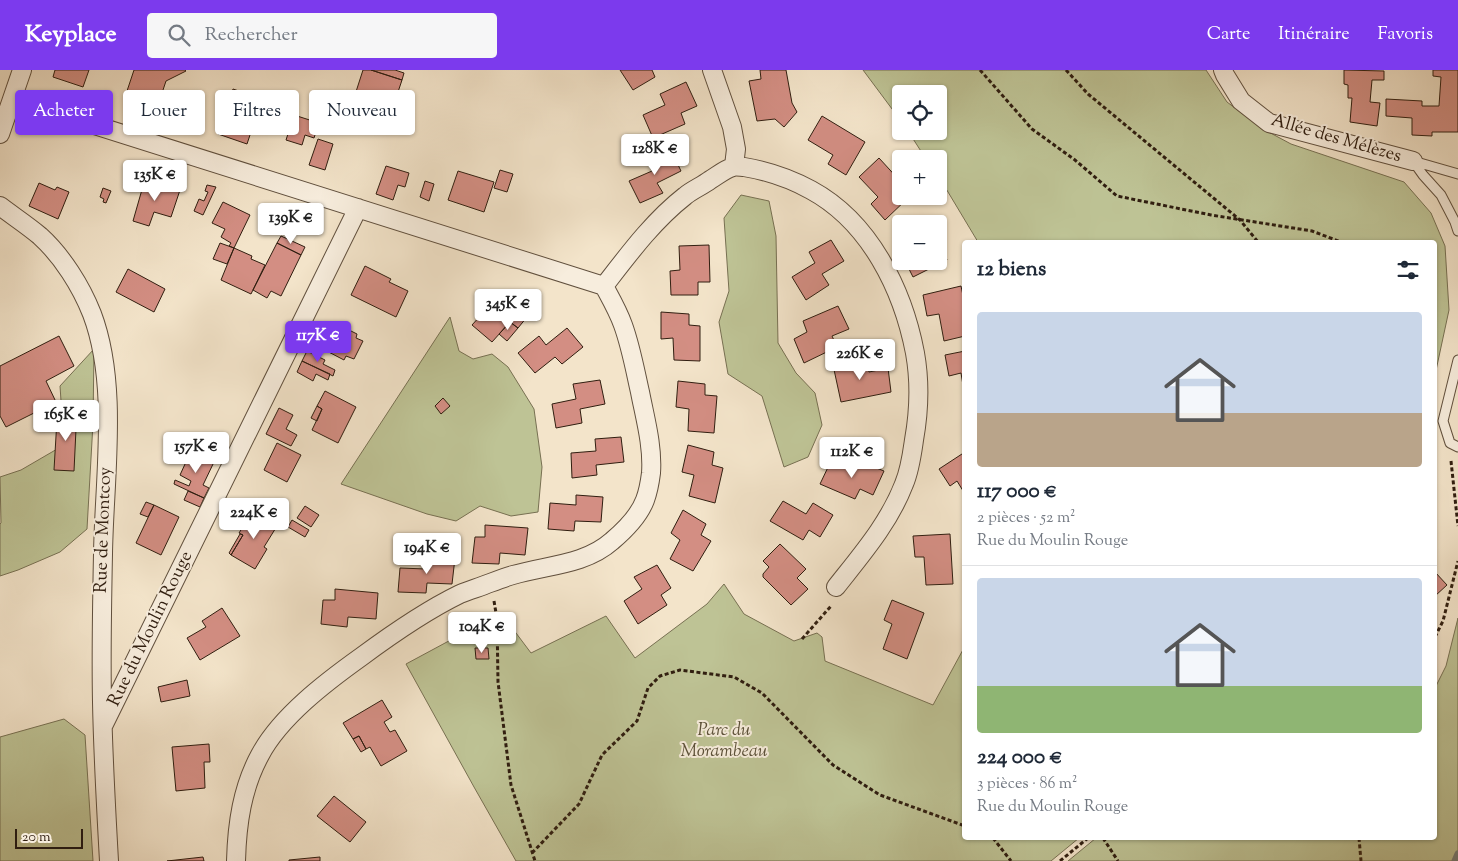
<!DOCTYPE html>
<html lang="fr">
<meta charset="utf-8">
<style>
:root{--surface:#fff;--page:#f6f6f7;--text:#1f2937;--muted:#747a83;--line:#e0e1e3;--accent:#7c3aed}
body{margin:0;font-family:"Sorts Mill Goudy",serif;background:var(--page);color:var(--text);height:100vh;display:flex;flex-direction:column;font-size:19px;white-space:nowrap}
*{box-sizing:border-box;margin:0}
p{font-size:16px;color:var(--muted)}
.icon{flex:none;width:28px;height:28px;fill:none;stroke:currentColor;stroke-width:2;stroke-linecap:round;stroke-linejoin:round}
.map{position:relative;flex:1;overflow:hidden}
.sheet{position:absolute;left:962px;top:170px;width:475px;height:600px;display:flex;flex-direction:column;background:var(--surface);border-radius:5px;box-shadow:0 1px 4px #0004}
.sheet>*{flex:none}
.top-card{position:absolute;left:15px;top:20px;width:475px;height:45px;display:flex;gap:10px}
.tools{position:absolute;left:892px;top:15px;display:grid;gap:10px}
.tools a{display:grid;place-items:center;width:55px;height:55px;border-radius:5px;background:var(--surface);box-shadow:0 1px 4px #0004;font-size:25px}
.scale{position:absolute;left:15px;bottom:12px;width:68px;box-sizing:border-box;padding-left:5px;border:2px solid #301e10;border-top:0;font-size:14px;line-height:18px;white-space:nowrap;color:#301e10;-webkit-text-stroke:4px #f7eddd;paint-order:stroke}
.price{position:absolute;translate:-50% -42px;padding:0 11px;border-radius:5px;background:#fff;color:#222;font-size:16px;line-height:32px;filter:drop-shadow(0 1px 2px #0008)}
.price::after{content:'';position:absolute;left:50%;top:30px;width:15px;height:11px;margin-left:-8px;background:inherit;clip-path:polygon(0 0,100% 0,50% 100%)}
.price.on{background:var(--accent);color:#fff}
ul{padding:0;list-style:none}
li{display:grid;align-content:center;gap:10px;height:265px;padding:0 15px}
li+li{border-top:1px solid var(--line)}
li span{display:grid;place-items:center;height:155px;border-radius:5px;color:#555}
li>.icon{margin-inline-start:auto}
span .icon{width:90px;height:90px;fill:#fffc;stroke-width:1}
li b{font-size:21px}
h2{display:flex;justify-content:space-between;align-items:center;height:60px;padding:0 15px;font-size:21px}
.chip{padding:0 18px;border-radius:5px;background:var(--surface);box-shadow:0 1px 4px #0004;font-size:18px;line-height:45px}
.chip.on{background:var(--accent);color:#fff}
header{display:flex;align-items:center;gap:30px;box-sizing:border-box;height:70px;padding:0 25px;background:var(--accent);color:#fff}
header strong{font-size:24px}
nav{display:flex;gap:28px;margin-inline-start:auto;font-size:18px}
.search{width:350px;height:45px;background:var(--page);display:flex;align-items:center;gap:12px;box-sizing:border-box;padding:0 18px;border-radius:5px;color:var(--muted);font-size:19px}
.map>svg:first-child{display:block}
.green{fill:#bec395;stroke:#777052}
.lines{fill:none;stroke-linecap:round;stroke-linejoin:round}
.stream{stroke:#747d7b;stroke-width:7}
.building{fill:#d38e83;stroke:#301e10}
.lane-casing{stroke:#61503e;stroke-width:11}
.street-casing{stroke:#61503e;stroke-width:20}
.path{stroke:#301e10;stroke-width:3;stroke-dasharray:4 2.5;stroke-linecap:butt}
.lane{stroke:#f7eddd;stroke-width:9}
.street{stroke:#f7eddd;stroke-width:18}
.labels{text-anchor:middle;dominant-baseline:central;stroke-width:4;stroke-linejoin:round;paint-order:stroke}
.street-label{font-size:18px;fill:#301e10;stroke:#f7eddd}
.park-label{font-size:18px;font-style:italic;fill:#5b5038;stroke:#f7eddd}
</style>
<header>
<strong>Keyplace</strong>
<div class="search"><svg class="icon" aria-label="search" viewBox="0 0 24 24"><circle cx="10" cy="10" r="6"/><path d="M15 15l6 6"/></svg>Rechercher</div>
<nav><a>Carte</a><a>Itinéraire</a><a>Favoris</a></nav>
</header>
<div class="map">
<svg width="1458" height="791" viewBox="0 0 1458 791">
<rect width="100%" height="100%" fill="#f3e4ca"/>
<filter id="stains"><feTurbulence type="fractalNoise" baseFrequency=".004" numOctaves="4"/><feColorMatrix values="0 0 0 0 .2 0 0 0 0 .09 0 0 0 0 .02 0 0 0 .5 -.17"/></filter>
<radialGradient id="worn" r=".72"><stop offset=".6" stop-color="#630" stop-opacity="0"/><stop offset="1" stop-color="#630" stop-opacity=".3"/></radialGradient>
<path class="green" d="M863 0H1206L1227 32 1263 59 1291 74 1404 112 1431 143 1445 176 1449 240 1435 305V172H978L939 107V89H926L908 61H939V24H901V51Z
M741 125 769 131 776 166 778 273 796 303 815 323 822 355 808 387 784 397 762 326 728 304 719 252 729 221 724 148Z
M450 247 459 281 473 289 492 284 508 297 534 339 542 397 538 442 511 446 480 436 456 451 427 444 341 414Z
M94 279 93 353 87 459 60 482 18 500 0 506V454L1 453 0 407 21 400 64 375 60 316Z
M724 514 744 544 794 571 817 563 822 567 825 591 933 635 965 576V768H1079L1051 791H516L474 717 406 594 486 551 504 547 531 583 606 546 635 588 707 534Z
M1458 548V791H1068L1096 768H1435V618L1446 596Z
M64 649 85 665 93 791H0V667Z"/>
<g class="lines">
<path class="stream" d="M1455 791 1458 784"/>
</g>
<path class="building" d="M55 0H89L83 17 53 7Z
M134 0H185L186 1 166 11 158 35 126 24Z
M363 0H371L402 10 391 43 353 31Z
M371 0H395L404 3 402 10Z
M620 0H652L655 7 633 20Z
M760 0H786L792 33 797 42 784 57 775 49 757 51 749 11 761 9Z
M1344 0 1384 1V10H1372L1370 32 1380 33 1377 56 1350 52 1352 28H1348V15L1344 14Z
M1433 0H1458V62H1432V66L1412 65V48L1386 46V29L1422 31V36H1439L1441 7 1433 6Z
M686 12 697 36 681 43 685 54 653 68 643 45 665 35 660 24Z
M233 19 262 29 247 74 218 64Z
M350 23 354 25 347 47 340 44 345 28 348 29Z
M294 45 319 53 314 68 305 65 302 75 286 70Z
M822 46 865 72 846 105 828 94 833 85 808 70Z
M318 69 333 74 325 100 309 95Z
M670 78 681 101 657 113 663 123 640 133 629 111 652 101 646 89Z
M879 88 901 112V126H910L885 150 871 134 878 127 859 107Z
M386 96 409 103 405 117 398 115 393 130 376 124Z
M500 100 513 104 507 122 494 118Z
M458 101 494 112 484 142 448 130Z
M146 106 181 117 180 120 145 109Z
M145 109 180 120 171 147 154 142 149 156 133 151Z
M425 111 434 114 429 131 420 127Z
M39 113 55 120 57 117 69 122 58 149 29 136Z
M207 115 216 117 203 145 194 141 199 129 204 131 208 122 205 121Z
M103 118 111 121 106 133 103 132 104 129 100 127Z
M223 132 250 145 234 178 229 176 231 173 221 167 225 159 212 153Z
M926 146 930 154H911Z
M281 166 305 177 301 185 277 173Z
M831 170 844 191 822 204 829 215 806 230 792 207 815 193 809 182Z
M939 172 947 190 913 207 905 191H939Z
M220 173 234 178 227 194 213 189Z
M277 173 301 185 281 226 271 221 267 228 253 220Z
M709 175 710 212H698V225H671L670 201 680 200 679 176Z
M234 178 252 186 251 189 265 195 251 224 221 210Z
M365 196 391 209 389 212 408 221 396 247 351 225Z
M128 199 165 219 154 242 116 222Z
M961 216 965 235V266L944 271 939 244 927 246 923 225Z
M516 221 536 236 518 258 510 252 492 272 472 255 490 235 498 241Z
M838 236 849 259 832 266 837 277 804 293 794 269 807 262 803 251Z
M661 242 689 244V255L700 256V291L674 290 673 268 661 269Z
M333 252 357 264 356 268 363 271 354 289 346 286 344 290 321 278 325 268 323 266 324 261 328 263Z
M510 252 518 258 507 271 499 264Z
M567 258 583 277 562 294 555 287 535 303 518 283 539 266 546 275Z
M59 266 74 296 46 311 56 332 6 357 0 346V296Z
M307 281 325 290 323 294 335 300 333 306 302 291Z
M965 281V328L961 303 949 306 945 285Z
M866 289 869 302 888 298 891 322 841 332 833 295Z
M302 291 330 304 328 310 316 304 313 311 297 302Z
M600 310 605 334 580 339 582 353 556 358 552 334 576 329 573 314Z
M678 311 705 314V325L717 326 714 363 688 361 689 339 676 337Z
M325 321 356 337 338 373 312 360 322 339 317 336Z
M443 328 450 336 441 344 435 336Z
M58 334 77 336V338L57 349Z
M317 336 322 339 317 351 311 348Z
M77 338 74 401 54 400 57 349Z
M279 338 293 345 286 359 297 365 291 376 266 364Z
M621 367 624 392 596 395 597 405 572 408 571 383 596 381 595 369Z
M197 368 220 380 214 392 191 381Z
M277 373 301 385 287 412 264 400Z
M688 375 714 382 712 395 723 398 715 433 689 426 694 405 682 402Z
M191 381 214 392 203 415 209 418 204 428 174 414 175 410 189 416 191 411 180 405Z
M965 382V424L957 411 950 416 939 399Z
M831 391 854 402 859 391 884 401 873 425 860 419 855 429 820 414Z
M188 421 204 428 200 437 184 430Z
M576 425 603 427 601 452 575 451 574 461 548 459 550 433 576 435Z
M783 431 806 444 813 433 833 445 820 467 809 460 803 470 770 451Z
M146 432 154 435 148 447 140 444Z
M154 435 179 447 161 485 136 473Z
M305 436 319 445 311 457 297 448Z
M683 440 706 454 701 465 711 471 693 501 670 489 680 470 671 463Z
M253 441 277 456 264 477 267 479 255 499 231 485 243 465 239 463Z
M292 450 309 460 305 467 288 457Z
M485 455 528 458 525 485 500 483 499 494 472 493 475 467H485Z
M240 464 243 465 231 485 229 483Z
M950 464 953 514 926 515 924 487H915L913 466Z
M780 474 806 499 797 508 808 519 791 535 763 507V504L769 497 763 491Z
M426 487 455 488 452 514 427 513 426 523 398 522 400 498 426 499Z
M657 495 671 518 661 525 667 535 638 554 624 531 642 519 634 507Z
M1435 502 1447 515 1435 526Z
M335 519 378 523 376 549 348 547 347 557 321 554 323 530H335Z
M892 530 924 543 907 589 883 579 892 554 884 550Z
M222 538 240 566 200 590 187 568 206 557 202 551Z
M475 578H488L489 589H476Z
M187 610 190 626 161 632 158 617Z
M382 630 392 647 384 652 390 662 395 660 407 681 381 696 370 677 366 679 359 666 353 669 343 653Z
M359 666 366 679 361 682 353 669Z
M209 674 210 692H204L205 718 176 721 172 677Z
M334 726 366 752 350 772 317 746Z
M203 787 204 791H167Z
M320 787V791H289V790Z"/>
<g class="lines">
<g class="lane-casing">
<path id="lane" d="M1413 91 1423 105 1441 125 1455 152 1458 161
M1413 91 1458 104
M1458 290 1443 351 1450 373 1458 377"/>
</g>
<g class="street-casing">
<path id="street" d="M712 0 732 57 736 79 734 96
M1223 0 1225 5 1241 31 1269 53 1413 91
M12 29 604 216C611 229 618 241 623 255 631 277 635 300 640 322 645 348 653 376 651 403 650 411 648 422 645 430 639 446 625 460 612 471 585 495 547 495 513 505 506 507 498 510 490 513 480 517 470 520 460 524 425 541 392 564 361 587 326 612 280 647 260 685 242 718 237 754 236 791
M0 64 22 0
M0 136C13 146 27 155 40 166 62 186 81 216 92 244 119 315 104 409 103 484 102 533 101 583 102 632 103 685 106 738 109 791
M604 216C628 185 653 151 685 126 692 120 702 116 710 110 717 106 725 99 733 97 736 96 741 97 744 97 768 101 789 108 811 120 870 152 903 220 915 283 920 311 919 342 914 370 912 384 910 400 904 414 889 453 862 484 836 517
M103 656 358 138"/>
</g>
<path class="path" d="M980 0 1032 59 1075 90 1117 126 1211 145 1312 161 1341 172
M1066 0 1088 24 1240 150 1258 172
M1451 391 1458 456
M494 531 497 549 498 612 511 715 535 791
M1435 567 1443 551 1458 491
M802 569 831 536
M993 768 1011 791
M1103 768 1118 791
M1359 768 1361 791
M532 783 579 734 602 685 637 651 648 618 660 606 680 600 734 607 762 623 833 695 880 725 965 756
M1060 791 1088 768"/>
<use href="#lane" class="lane"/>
<use href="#street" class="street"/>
</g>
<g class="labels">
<g class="street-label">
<text transform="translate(1336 69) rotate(16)">Allée des Mélèzes</text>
<text transform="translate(104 460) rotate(-88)">Rue de Montcoy</text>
<text transform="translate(151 559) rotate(-64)">Rue du Moulin Rouge</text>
</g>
<g class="park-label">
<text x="724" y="661">Parc du<tspan x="724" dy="21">Morambeau</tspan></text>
</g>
</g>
<rect width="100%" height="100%" filter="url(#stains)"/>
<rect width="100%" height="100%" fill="url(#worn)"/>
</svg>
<div class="tools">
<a><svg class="icon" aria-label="locate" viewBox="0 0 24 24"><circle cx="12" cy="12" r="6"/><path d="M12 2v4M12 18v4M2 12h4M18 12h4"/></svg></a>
<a>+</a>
<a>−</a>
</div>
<div class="scale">20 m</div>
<b class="price" style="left:655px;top:106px">128K €</b>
<b class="price" style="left:155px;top:132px">135K €</b>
<b class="price" style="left:291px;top:175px">139K €</b>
<b class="price" style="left:508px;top:261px">345K €</b>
<b class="price on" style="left:318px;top:293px">117K €</b>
<b class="price" style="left:860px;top:311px">226K €</b>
<b class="price" style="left:66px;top:372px">165K €</b>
<b class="price" style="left:196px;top:404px">157K €</b>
<b class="price" style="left:852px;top:409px">112K €</b>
<b class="price" style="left:254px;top:470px">224K €</b>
<b class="price" style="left:427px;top:505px">194K €</b>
<b class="price" style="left:482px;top:584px">104K €</b>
<div class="top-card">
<a class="chip on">Acheter</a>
<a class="chip">Louer</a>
<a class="chip">Filtres</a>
<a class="chip">Nouveau</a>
</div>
<section class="sheet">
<h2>12 biens<svg class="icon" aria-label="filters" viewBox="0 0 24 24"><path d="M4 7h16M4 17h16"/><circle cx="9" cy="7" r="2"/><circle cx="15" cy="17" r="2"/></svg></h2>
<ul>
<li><span style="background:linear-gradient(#c9d6e8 65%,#b9a48a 0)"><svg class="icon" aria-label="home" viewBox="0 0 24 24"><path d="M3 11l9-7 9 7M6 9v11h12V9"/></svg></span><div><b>117 000 €</b><p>2 pièces · 52 m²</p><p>Rue du Moulin Rouge</p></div></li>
<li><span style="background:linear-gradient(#c9d6e8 70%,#8fb573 0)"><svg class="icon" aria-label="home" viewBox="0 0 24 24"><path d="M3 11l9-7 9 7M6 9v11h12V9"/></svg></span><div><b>224 000 €</b><p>3 pièces · 86 m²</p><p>Rue du Moulin Rouge</p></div></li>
</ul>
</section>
</div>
